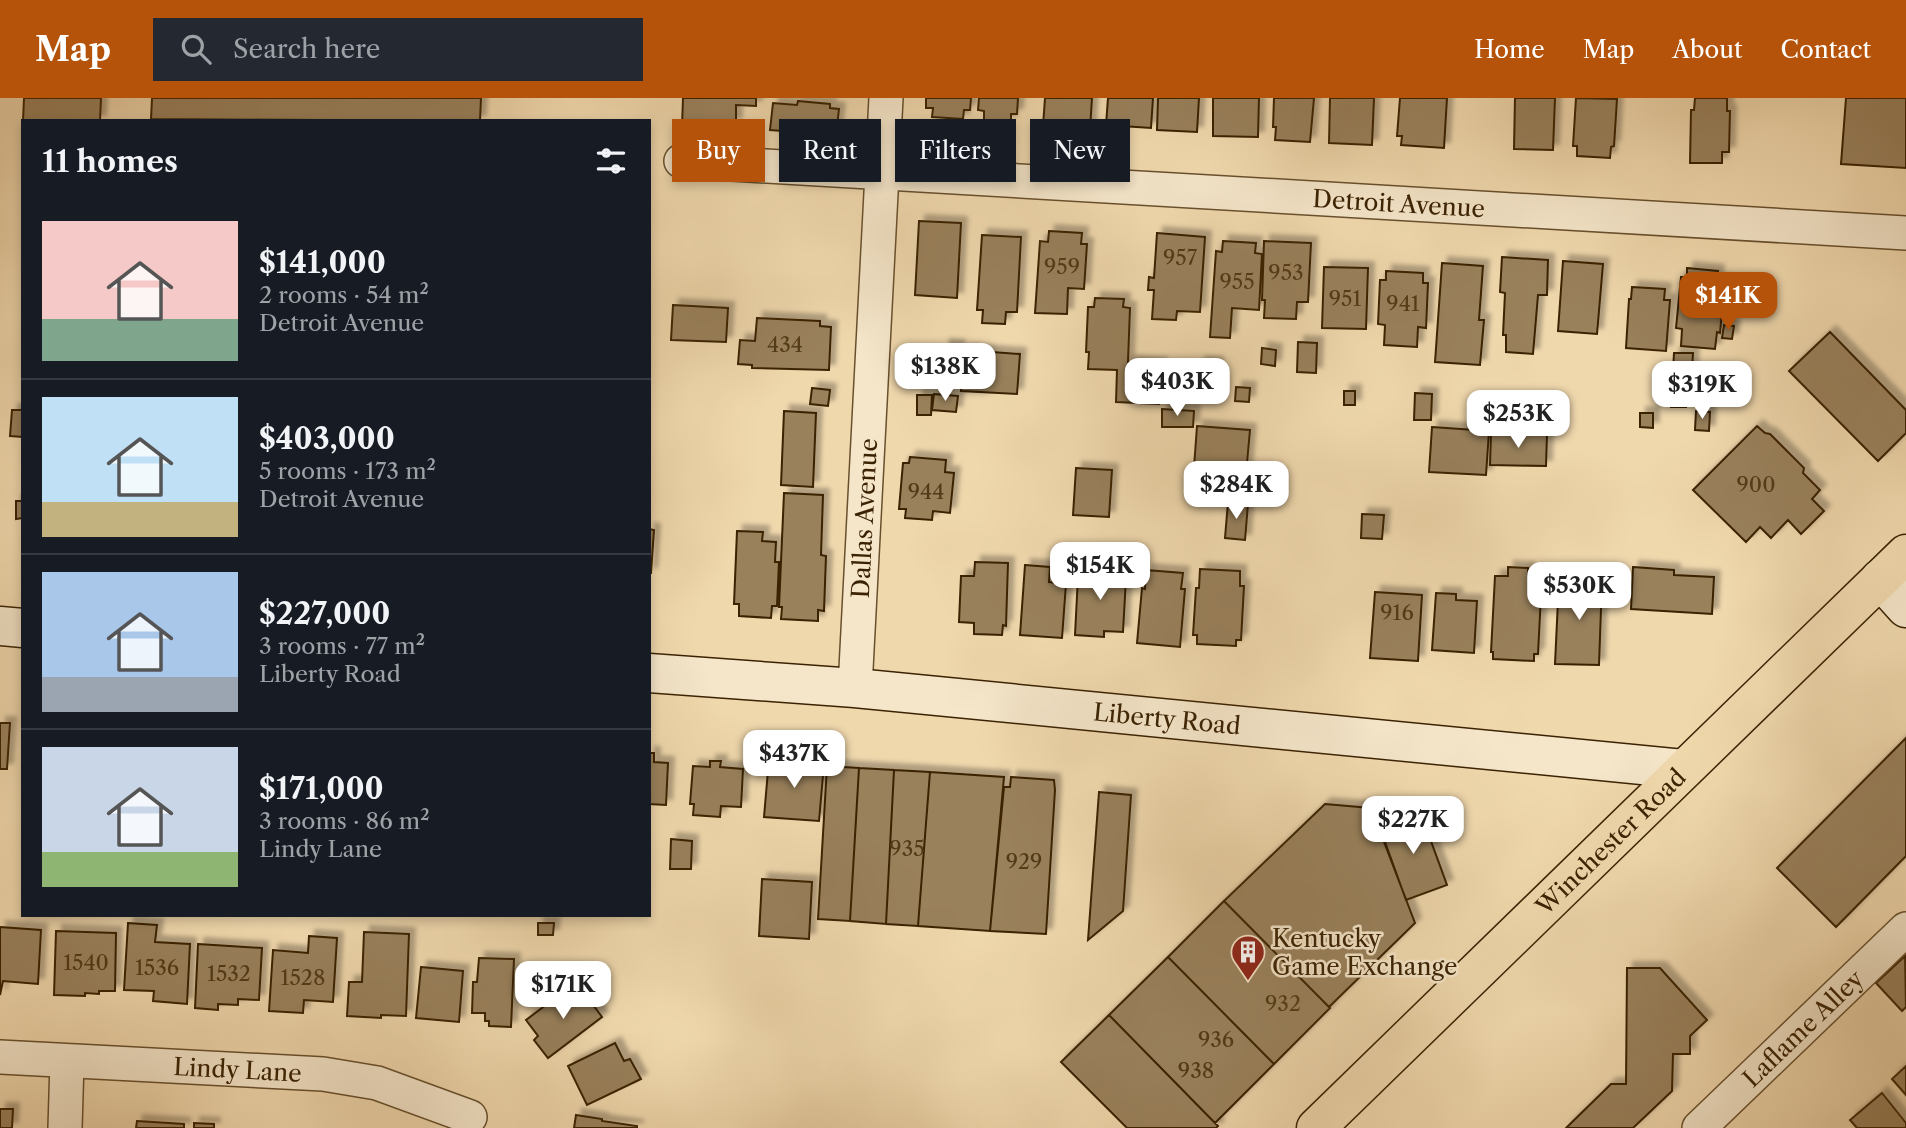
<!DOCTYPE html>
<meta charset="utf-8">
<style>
:root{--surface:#171b24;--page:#242831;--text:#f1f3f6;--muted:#9ea1a6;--line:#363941;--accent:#b45309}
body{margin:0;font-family:"Libre Caslon Text",serif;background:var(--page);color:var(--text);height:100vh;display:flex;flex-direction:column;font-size:26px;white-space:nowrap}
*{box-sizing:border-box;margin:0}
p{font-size:23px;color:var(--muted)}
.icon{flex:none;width:38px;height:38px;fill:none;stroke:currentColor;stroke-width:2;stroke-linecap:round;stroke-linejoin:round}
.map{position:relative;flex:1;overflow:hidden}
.sheet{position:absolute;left:21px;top:21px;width:630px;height:798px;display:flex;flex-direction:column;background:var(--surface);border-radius:0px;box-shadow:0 4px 10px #0003}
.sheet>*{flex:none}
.guide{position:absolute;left:672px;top:21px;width:665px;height:63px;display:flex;gap:14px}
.price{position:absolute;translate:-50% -60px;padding:0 16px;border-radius:14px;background:#fff;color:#222;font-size:23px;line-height:46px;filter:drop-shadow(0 2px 4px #0008)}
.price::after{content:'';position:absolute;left:50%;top:42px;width:21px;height:16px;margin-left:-10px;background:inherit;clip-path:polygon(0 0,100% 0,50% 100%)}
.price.on{background:var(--accent);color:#fff}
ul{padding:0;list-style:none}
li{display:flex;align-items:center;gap:21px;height:175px;padding:0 21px}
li+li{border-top:2px solid var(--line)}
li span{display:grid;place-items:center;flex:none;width:196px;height:140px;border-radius:0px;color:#555}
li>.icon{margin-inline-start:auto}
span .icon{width:84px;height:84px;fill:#fffc;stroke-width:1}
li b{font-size:30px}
h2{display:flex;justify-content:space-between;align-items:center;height:84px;padding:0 21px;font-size:30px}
.tag{padding:0 24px;border-radius:0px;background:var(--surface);box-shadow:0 4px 10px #0003;font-size:24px;line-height:63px}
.tag.on{background:var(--accent);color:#fff}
header{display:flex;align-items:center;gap:42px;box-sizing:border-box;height:98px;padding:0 35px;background:var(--accent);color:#fff}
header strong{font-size:33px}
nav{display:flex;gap:38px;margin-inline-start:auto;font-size:24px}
.search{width:490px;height:63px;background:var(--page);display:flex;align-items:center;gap:18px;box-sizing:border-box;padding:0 24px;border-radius:0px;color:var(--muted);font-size:26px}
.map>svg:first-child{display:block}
.building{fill:#99815b;stroke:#3a2202;stroke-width:2;filter:url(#shadow)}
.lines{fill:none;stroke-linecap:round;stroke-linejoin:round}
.street-casing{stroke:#68502d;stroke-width:36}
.secondary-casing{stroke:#3a2202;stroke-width:41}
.primary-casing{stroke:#3a2202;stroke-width:41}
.street{stroke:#f5e6ca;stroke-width:33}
.secondary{stroke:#f5e6ca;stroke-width:38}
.primary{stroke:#f0d8ad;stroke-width:38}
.labels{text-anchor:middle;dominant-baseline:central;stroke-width:5;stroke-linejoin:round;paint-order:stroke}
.number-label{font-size:21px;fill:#523a18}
.street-label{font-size:24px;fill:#3a2202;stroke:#f5e6ca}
.poi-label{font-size:24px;fill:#3a2202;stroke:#f5e6ca;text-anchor:start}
</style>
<header>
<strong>Map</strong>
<div class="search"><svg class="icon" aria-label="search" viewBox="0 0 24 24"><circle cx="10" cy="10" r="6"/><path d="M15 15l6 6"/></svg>Search here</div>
<nav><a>Home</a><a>Map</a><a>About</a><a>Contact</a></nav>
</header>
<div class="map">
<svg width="1906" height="1030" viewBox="0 0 1906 1030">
<defs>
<filter id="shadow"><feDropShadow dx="6" dy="-6" stdDeviation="2" flood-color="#0004"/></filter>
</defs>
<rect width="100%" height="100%" fill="#f0d8ad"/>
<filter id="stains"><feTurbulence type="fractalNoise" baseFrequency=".00286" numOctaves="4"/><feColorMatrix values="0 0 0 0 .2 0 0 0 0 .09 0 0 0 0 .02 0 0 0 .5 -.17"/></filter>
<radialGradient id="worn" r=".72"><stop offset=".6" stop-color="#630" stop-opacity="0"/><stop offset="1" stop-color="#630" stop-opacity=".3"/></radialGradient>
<path class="building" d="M24 0H101L100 23H23Z
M152 0H481L480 23 151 21Z
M683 0H756V8L736 7V26L718 25V30L682 28Z
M926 0H971L970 12H964L963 21 932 19 933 10H926Z
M979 0H1018L1017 16H1011V23L984 22V13L978 12Z
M1045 0H1092L1090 31 1043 28Z
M1108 0H1153L1151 30 1106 27Z
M1158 0H1199L1197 34 1157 32Z
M1213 0H1259L1258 39 1213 38Z
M1274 0H1314L1310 44 1275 42 1276 29H1273Z
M1330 0H1374L1372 47 1329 45Z
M1400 0H1447L1444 50 1401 47 1402 38H1397Z
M1515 0H1555L1553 52 1514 51Z
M1576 0 1617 1 1614 48 1611 49 1610 60 1577 58V48H1573Z
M1695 0H1727V13H1730L1729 54H1722V65H1690L1691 12H1694Z
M1846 0H1906V70L1841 66Z
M798 3 830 6V10L839 11 836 37 770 32 773 5 797 7Z
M919 123 961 125 957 200 915 197Z
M1049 133 1082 135 1081 146H1087L1084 191 1068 190 1067 216 1035 215 1040 143 1048 144Z
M1157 135 1205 139 1200 214 1177 213 1176 222 1152 221 1154 192H1148L1149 179 1154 180Z
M982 137 1021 139 1017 214H1006L1005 226 982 225 983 212H977Z
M1223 143 1256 145 1255 155 1262 156 1259 212 1232 210 1230 240 1210 239 1216 153 1222 154Z
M1264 143 1311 145 1308 204H1297L1296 221 1264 220 1265 202H1262Z
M1502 159 1548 162 1547 197H1538L1533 256 1506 254V237H1503L1505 195 1500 194Z
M1563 163 1603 166 1597 236 1558 233Z
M1442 165 1483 168 1479 222H1484L1480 267 1435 264Z
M1324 169 1368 170 1366 231 1322 230Z
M1687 170 1718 173 1717 183H1725L1720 235 1717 234 1715 251 1681 248 1682 231 1676 230 1681 179H1687Z
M1386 173 1423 175V185H1428L1426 230 1418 229 1417 249 1384 247 1385 227 1378 226 1380 182H1386Z
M1632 189 1665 191 1664 202H1670L1666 253 1626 250 1629 201H1631Z
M1095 200 1124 201 1123 209 1130 210 1128 264 1161 266 1159 306 1116 304 1117 272 1088 271 1089 254H1086L1088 209H1094Z
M673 207 728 210 726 244 671 242Z
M757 220 820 223V228L831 229 829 272 752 270V267L738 266 740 242 755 243Z
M1724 227 1734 228 1732 241 1722 240Z
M1830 234 1906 312V335L1878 363 1789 273Z
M1298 244 1317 245 1316 275 1297 274Z
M944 247 959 248 957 278 942 277Z
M1262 250 1276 252 1275 268 1261 266Z
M964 252 1020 256 1017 296 961 293Z
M1674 255H1693L1691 292 1672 291Z
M1199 265H1217L1216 278 1198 277Z
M1236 289 1250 290 1249 304 1235 303Z
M812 290 830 292 828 308 810 306Z
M1344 293H1355V307H1344Z
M1415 295 1432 296 1431 322H1414Z
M934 296 958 298 956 314 932 312Z
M1670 296H1685L1686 309H1671Z
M917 297H932L931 317H917Z
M1162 311 1194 313 1193 329H1162Z
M12 312H23V339L10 338Z
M784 313 816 315 813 389 781 387Z
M1696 313 1710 314 1709 333 1695 332Z
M1640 315H1653V330L1640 329Z
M1197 328 1250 332 1245 387 1193 383Z
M1757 328 1765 335 1770 336 1804 370 1803 375 1820 392 1812 401 1824 413 1801 436 1788 422 1771 440 1760 429 1746 444 1693 392Z
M1432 329 1489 333 1486 377 1429 374Z
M1491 335 1547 336 1546 368 1490 367Z
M910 359 946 362 945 374 954 375 950 415 933 413 932 422 905 420 906 411H899L903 365H909Z
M1076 370 1112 372 1109 419 1073 417Z
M784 395 823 397 821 457 826 458 824 513 818 512V523L781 521 782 509H779Z
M16 403H23V420L16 421Z
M1228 404 1248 406 1245 442 1225 440Z
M1362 416 1384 417 1382 441 1361 440Z
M649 431 654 432 651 475H649Z
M737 433 763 434 762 443 776 444 775 464H779L777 508H772L771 520 739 518V506H734Z
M975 464 1008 465 1006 528 1003 527 1002 537 974 536V525L959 524 961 478H974Z
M1090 465 1115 466 1113 479 1126 480 1123 534 1104 533V539L1075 537 1078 478 1089 479Z
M1025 467 1050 469 1049 484 1066 486 1062 540 1020 537Z
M1508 469 1528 470V478H1542L1538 556H1534V563L1493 561V554H1491L1495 478H1508Z
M1633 469 1674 472V477L1714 479 1712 516 1631 511Z
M1200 471 1240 473V488H1244L1241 542H1236V548L1197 546V537H1193L1196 490H1199Z
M1146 472 1183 475 1181 491H1185L1180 549 1137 545 1142 490 1145 491Z
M1559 481 1602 483 1599 567 1555 566Z
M1375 494 1422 497 1418 563 1370 560Z
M1436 495 1456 496V502L1477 503 1474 555 1432 552Z
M0 625H10L7 671H0Z
M1906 640V758L1836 829 1777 770Z
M649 655H654V664L668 665 666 707 649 706Z
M769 661 824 666 819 723 764 719Z
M710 663H721L720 669 743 671 741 709 721 708 720 719 693 717 694 706H690L693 668 710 669Z
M827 668 859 670 850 823 818 821Z
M859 670 894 672 886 826 850 823Z
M894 672 930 674 918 828 886 826Z
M930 674 1004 679 990 833 918 828Z
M1011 679 1054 682 1055 692 1046 836 990 833 1004 689H1010Z
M1099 694 1131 697 1123 813 1088 842Z
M1325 706 1371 710 1415 825 1329 909 1224 803Z
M1392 714 1397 725 1421 716 1447 787 1406 802 1380 730 1386 728 1382 718Z
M671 741 692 743 691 771H670Z
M762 781 812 784 809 841 759 838Z
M1224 803 1330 910 1274 966 1168 859Z
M128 825 157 827 155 844 190 846 187 906 153 903 154 893 124 892Z
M538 825H554L553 837H538Z
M0 829 41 832 38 886 3 883 0 897Z
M56 833 116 835 115 893H99V896L85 895V898L54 897Z
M364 834 409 836 406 918 381 917V920L347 918 349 884H362Z
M309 838 337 840 333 904 304 902 303 915 269 913 273 852 308 855Z
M198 846 262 850 259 902 238 901V907L218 906V912L195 910Z
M1905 858 1906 909 1902 913 1876 885Z
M1168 859 1274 966 1215 1025 1109 917Z
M479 860 514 861 511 929 489 928V923H485V915H472L473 884H477Z
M421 869 463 873 459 924 416 920Z
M1627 870H1660L1707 922 1690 938V956H1673L1672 993 1633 1030H1566L1611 986H1626Z
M580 889 602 919 548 960 534 942 538 938 526 922 558 898 562 903Z
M1109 917 1218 1028 1216 1030H1127L1061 964Z
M615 945 624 963 630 961 641 981 587 1007 568 968Z
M1906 968V997L1892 981Z
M1882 995 1906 1025V1030H1857L1850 1022Z
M0 1011H13L12 1030H0Z
M576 1017 602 1021V1023L637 1028V1030H574Z
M137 1023 184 1026V1030H136Z
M194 1025 214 1026V1030H194Z"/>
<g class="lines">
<g class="street-casing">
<g id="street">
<path id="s1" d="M681 63 1906 135"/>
<path id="s2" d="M855 590 886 0"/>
<path id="s3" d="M0 959 323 976 377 985 470 1019"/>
<path d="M65 1030 67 964"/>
<path id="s4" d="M1699 1030 1906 831"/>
</g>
</g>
<g class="secondary-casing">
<g id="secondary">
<path d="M1880 481 1906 510"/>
<path d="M0 528 23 530"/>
<path id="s5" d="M649 575 855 590 1683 671"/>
</g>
</g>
<g class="primary-casing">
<g id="primary">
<path id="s6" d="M1316 1030 1906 456"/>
</g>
</g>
<use href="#street" class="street"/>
<use href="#secondary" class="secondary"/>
<use href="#primary" class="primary"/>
</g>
<defs>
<g id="building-pin" transform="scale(1.75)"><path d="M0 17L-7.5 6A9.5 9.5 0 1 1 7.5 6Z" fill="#8f2418" stroke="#f5e6ca"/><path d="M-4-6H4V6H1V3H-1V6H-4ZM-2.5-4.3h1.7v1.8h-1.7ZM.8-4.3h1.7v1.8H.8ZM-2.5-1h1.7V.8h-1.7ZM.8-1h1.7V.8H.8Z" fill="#fff"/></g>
</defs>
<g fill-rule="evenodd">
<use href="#building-pin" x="1248" y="854"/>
</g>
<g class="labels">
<g class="number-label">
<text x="1180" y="159">957</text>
<text x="1062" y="168">959</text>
<text x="1286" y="174">953</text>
<text x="1237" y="183">955</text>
<text x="1345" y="200">951</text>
<text x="1403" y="205">941</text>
<text x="785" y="246">434</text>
<text x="1756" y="386">900</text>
<text x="926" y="393">944</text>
<text x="1397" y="514">916</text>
<text x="907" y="750">935</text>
<text x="1024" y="763">929</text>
<text x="86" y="864">1540</text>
<text x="157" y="869">1536</text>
<text x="229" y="875">1532</text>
<text x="303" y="879">1528</text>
<text x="1283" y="905">932</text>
<text x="1216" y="941">936</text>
<text x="1196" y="972">938</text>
</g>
<g class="street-label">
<text stroke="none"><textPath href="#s1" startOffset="719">Detroit Avenue</textPath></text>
<text stroke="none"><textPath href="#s2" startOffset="170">Dallas Avenue</textPath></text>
<text stroke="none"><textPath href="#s5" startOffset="520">Liberty Road</textPath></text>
<text stroke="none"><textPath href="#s6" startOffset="411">Winchester Road</textPath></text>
<text stroke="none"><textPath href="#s4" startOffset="144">Laflame Alley</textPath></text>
<text stroke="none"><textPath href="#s3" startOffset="238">Lindy Lane</textPath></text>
</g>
<g class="poi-label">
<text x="1272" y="840">Kentucky<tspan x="1272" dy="28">Game Exchange</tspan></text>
</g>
</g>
<rect width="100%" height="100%" filter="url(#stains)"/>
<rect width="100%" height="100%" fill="url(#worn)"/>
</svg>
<b class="price on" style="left:1728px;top:234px">$141K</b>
<b class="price" style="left:945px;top:305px">$138K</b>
<b class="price" style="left:1177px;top:320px">$403K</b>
<b class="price" style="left:1702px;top:323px">$319K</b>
<b class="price" style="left:1518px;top:352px">$253K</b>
<b class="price" style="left:1236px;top:423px">$284K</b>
<b class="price" style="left:1100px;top:504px">$154K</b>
<b class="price" style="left:1579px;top:524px">$530K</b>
<b class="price" style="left:794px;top:692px">$437K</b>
<b class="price" style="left:1413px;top:758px">$227K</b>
<b class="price" style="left:563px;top:923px">$171K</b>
<div class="guide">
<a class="tag on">Buy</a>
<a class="tag">Rent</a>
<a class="tag">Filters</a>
<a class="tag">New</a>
</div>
<section class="sheet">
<h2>11 homes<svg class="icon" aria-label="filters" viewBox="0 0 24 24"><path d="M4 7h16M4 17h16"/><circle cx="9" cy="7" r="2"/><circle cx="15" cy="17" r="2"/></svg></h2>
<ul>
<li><span style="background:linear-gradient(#f6c9c9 70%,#7fa58c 0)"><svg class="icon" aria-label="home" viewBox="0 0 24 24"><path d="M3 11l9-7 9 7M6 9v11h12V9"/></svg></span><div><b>$141,000</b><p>2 rooms · 54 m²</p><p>Detroit Avenue</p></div></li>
<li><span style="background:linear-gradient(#bfe0f5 75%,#c2b280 0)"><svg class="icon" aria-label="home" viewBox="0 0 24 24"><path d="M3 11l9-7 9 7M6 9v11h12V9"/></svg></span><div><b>$403,000</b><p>5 rooms · 173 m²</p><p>Detroit Avenue</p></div></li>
<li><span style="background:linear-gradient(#a9c7e8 75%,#9aa5b1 0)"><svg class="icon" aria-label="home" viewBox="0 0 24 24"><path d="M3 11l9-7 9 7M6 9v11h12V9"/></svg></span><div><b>$227,000</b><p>3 rooms · 77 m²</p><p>Liberty Road</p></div></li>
<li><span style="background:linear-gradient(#c9d6e8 75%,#8fb573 0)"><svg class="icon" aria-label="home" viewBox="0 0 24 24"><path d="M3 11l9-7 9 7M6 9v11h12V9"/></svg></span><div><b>$171,000</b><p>3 rooms · 86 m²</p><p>Lindy Lane</p></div></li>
</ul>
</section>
</div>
